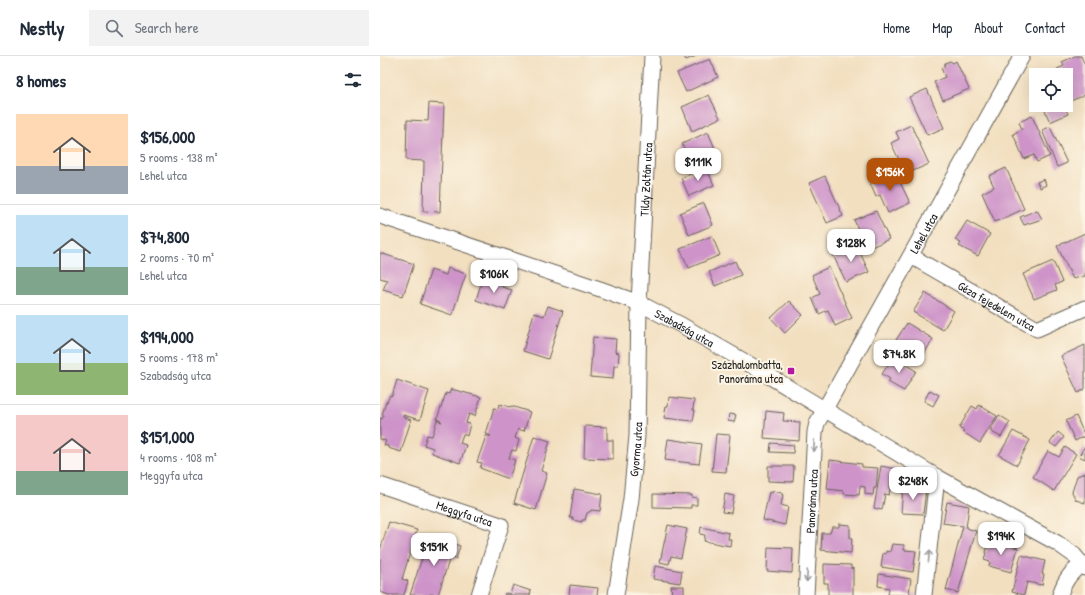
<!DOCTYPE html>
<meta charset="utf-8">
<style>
:root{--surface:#fff;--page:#f2f2f3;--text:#1f2937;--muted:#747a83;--line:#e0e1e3;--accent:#b45309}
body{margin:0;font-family:"Patrick Hand",sans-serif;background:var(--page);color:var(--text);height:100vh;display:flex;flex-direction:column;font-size:15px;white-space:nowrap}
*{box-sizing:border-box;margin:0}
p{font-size:13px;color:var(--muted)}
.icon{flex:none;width:22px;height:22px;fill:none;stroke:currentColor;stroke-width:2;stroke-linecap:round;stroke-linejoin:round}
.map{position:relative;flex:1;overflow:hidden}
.drawer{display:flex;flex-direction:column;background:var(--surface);width:380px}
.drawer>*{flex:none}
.controls{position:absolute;left:649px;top:12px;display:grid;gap:8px}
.controls a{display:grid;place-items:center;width:44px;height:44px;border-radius:0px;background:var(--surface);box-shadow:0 4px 16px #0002;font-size:20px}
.price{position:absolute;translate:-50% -34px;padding:0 9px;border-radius:8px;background:#fff;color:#222;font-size:13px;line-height:26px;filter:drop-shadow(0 1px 2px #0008)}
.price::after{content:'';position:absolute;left:50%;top:24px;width:12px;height:9px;margin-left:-6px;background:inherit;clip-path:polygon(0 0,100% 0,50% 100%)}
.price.active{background:var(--accent);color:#fff}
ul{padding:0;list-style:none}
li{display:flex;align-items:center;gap:12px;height:100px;padding:0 16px}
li+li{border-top:1px solid var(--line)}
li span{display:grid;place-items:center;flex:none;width:112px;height:80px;border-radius:0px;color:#555}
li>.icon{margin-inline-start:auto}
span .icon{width:48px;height:48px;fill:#fffc;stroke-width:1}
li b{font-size:17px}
h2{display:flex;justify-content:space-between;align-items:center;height:48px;padding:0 16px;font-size:17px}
header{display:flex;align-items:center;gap:24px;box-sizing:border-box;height:56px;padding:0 20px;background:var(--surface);border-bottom:1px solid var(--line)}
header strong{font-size:19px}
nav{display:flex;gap:22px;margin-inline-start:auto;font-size:14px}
.search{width:280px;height:36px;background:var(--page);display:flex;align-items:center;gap:10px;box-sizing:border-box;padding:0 14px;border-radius:0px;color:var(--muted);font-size:15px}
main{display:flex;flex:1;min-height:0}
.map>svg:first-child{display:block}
.building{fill:#ce94c9}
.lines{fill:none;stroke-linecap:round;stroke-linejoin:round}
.minor-casing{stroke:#676055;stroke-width:17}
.minor{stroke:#fff;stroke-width:15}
.oneway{stroke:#999}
.poi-dot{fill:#b5179e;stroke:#fcf5e5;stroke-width:1.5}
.labels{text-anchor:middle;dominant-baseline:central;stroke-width:4;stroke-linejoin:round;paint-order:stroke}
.street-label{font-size:12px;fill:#1c1c1c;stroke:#fcf5e5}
.poi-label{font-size:12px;fill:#1c1c1c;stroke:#fcf5e5;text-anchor:end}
</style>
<header>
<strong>Nestly</strong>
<div class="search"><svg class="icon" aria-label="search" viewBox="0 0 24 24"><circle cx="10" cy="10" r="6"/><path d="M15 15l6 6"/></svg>Search here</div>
<nav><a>Home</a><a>Map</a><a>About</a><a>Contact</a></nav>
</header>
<main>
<section class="drawer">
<h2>8 homes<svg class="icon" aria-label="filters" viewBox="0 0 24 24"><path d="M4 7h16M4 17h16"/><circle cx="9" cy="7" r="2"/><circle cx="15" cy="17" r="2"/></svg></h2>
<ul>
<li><span style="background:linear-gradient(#ffd9b3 65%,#9aa5b1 0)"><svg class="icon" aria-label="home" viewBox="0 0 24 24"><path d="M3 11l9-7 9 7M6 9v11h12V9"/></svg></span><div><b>$156,000</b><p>5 rooms · 138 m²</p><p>Lehel utca</p></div></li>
<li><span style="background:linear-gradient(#bfe0f5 65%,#7fa58c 0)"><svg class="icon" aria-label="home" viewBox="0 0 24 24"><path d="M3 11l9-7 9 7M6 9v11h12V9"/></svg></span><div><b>$74,800</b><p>2 rooms · 70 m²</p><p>Lehel utca</p></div></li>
<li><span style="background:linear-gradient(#bfe0f5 60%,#8fb573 0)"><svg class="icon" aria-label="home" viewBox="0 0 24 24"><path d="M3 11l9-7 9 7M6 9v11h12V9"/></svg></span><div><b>$194,000</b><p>5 rooms · 178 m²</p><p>Szabadság utca</p></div></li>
<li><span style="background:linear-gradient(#f6c9c9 70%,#7fa58c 0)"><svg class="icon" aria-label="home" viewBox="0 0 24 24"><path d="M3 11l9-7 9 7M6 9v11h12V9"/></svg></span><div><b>$151,000</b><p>4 rooms · 108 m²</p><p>Meggyfa utca</p></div></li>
</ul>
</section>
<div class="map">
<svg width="705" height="539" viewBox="0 0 705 539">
<rect width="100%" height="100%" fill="#fcf5e5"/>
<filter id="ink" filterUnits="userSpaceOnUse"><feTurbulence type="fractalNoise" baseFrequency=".025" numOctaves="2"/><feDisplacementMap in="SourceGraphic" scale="8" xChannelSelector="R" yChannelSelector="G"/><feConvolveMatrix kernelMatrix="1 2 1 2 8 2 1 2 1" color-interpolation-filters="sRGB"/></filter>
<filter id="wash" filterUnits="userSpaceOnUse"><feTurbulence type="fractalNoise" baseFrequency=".012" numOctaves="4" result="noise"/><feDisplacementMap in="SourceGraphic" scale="16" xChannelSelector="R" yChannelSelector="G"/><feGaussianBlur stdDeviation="0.9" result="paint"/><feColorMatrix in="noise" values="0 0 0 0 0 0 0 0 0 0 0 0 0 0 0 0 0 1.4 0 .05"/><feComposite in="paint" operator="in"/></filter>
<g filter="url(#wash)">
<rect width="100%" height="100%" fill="#f2dfc0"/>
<g id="blocks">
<path class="building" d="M304 0H316L306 4Z
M695 0H701L705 9V39L688 46 686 41V19H680L677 13 684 10 682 6Z
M330 3 338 21 306 36 297 17Z
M570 5 573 7 576 5 589 33 563 44 554 26 565 21 561 12 564 11 565 7Z
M547 33 564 72 547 79 529 41Z
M329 39 340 62 312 75 302 51Z
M49 47 64 48 60 156 43 155 44 105 26 104 27 64 48 65Z
M660 49H684L688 58 670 66 663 50 661 51Z
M652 60 670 100 657 106 654 99 644 103 633 78 642 73 639 66Z
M531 69 549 108 526 118 511 87 519 83 516 76Z
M670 71 687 107 677 111 662 74Z
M328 76 337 97 311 108 302 88Z
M326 111 334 129 309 140 301 122Z
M626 112 644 153 615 166 602 137 614 131 609 120Z
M507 117 511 125 518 122 530 147 508 157 500 139 496 141 489 125Z
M445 120 463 160 447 167 429 127Z
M664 123 666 129 660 132 657 126Z
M324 147 333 169 309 179 300 157Z
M657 154 662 163 644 169 640 161Z
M496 155 509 183 487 193 474 164Z
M587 165 610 178 598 200 579 190 581 187 575 184Z
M705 177V220L693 223 677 190Z
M332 180 340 199 309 212 300 193Z
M476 188 489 216 466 226 453 199Z
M0 197 34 208 23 240 3 234 7 224 0 222Z
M355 205 361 219 335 230 329 216Z
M673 205 682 226 675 229 677 234 654 243 643 218Z
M449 211 472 262 455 270 448 254 439 258 432 242 440 238 432 219Z
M68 212 86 218 72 259 40 248 51 214 66 219Z
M102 224 112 227 113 225 123 228 122 231 132 234 125 254 96 244Z
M545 237 574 255 563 274 533 256Z
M409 245 423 259 405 277 391 262Z
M168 250 183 255 168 303 143 295 154 257 164 260Z
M527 267 553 283 543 300 516 284Z
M213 281 236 283 235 296 239 297 238 310H234L233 323 210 321Z
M705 289V333L698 337 681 300Z
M513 301 536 315 524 335 508 326 510 323 502 318Z
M17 324 49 335 40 364 23 359V361L31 364 21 396 8 392V390L4 389 6 385 0 383V362L2 363 4 359H2L6 346H7L10 339 12 340Z
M71 333 101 341 95 360 89 358 86 367 90 368 87 380 83 378 80 387 86 389 80 407 52 397 53 392 44 389 47 379 52 380 57 364 62 366 57 363 66 337 69 338Z
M550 334 559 339 553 350 544 345Z
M289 341 314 344 313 354H315L313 365 284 362 286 350H288Z
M119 348 130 351 131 350 150 356 144 375 138 373 135 382 139 384 136 395 132 394 129 402 135 404 129 423 100 412 102 407 97 406 106 380H111L106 378 114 352 118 353Z
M599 349 617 360 600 387 583 376 584 375 579 372 592 350 597 353Z
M386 355 404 357 403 365 420 366 419 385 384 382Z
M349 358 356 359 354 366 348 365Z
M619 359 630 366 621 381 610 375Z
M696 360 705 380 695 385 686 365Z
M205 370 227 371V384H233V403L204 402Z
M633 375 650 384 637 409 619 399Z
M678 376 684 381 676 391 670 387Z
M336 378 350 379 346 416 332 415Z
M154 380 170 385 161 415 167 417 156 454 134 447Z
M288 383 322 388 319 408 285 404Z
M391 387 414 389 413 397 390 396Z
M705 390V403L699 400Z
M685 391 696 398 674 435 653 421 668 395 679 401Z
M450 404 482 408V411L498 412 496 432H494L493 439 485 438V431L480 430 479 439 464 438V435L447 433Z
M388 410H414L413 426 388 425Z
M501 410 522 414 519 429 511 427 509 439 505 438 502 454 494 452Z
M705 417V447L696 444 692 436 697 420Z
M523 431 546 433 543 458 521 457Z
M194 433 222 438 220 455 211 454V455L207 457 205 464H202V466L193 464V462H190Z
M393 435 402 437V439H403L401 449 408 451 405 469 383 464 389 436 392 437Z
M273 438 312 439 311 441 317 442V449H311V452L273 451Z
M345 438 354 440 351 457 342 456Z
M567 446 589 450 586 472 596 475 578 537 566 534 583 470 563 467Z
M9 466 37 474 22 523 28 525 24 539H9L0 536V494Z
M459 468 470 469V482H472L471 497 441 494 442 477H450L452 471H459Z
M288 469 307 473 301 502 291 500 289 508 280 506Z
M321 471 349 477 348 483H351L350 490 324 485 325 479 320 478Z
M55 481 80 490 76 503 70 501 58 539 50 538V539H30L45 493 48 494 50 487 54 488Z
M616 486 638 492 631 516 609 510 610 506 604 504 608 489 615 491Z
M512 488 524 489V494L536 495 533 516 501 511 503 497 506 498V495L510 496Z
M388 491 413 492 412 517 387 515Z
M641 499 665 505 662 518H664L662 529 647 526 644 539 632 536Z
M444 508 471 509V513L473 512V539H448V527H444Z
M275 510 302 515 300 527 273 523Z
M499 518 531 523 529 537 539 539H508L509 532 498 530Z
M133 529 151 535 150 539H124L125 537 130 538Z
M190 529 218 532 217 539H189Z
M291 530H304V539H292Z"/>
</g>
</g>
<g filter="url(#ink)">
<use href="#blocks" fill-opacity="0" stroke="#676055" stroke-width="1"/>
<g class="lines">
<g class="minor-casing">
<g id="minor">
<path id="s1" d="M0 160 220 233 259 247 303 270 369 308 557 421 677 487 694 499 705 512"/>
<path id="s2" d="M531 200 657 273 705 252"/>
<path id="s3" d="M0 429 121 469 99 539"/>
<path id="s4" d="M236 539 251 443 257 380 259 247 272 0"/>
<path id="s5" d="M426 539 435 376 437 367 642 0"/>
<path d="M544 539 557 421"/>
<path d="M680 539C684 526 692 513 705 508"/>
</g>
</g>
<use href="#minor" class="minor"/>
</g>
<defs><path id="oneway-shaft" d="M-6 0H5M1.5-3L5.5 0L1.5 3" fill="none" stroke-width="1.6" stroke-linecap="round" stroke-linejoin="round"/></defs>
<g class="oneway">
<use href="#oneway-shaft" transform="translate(434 390) rotate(93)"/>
<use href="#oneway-shaft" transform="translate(549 500) rotate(-84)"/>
<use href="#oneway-shaft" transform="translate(427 520) rotate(93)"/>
</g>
</g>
<rect class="poi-dot" x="407" y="311" width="8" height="8" rx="2"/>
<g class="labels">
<g class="street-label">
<text stroke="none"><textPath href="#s4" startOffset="417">Tildy Zoltán utca</textPath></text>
<text stroke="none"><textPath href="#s5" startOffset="390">Lehel utca</textPath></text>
<text stroke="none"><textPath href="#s2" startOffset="99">Géza fejedelem utca</textPath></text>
<text stroke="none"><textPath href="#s1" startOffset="325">Szabadság utca</textPath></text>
<text stroke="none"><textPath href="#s4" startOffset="147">Gyorma utca</textPath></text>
<text stroke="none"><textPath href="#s5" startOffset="94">Panoráma utca</textPath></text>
<text stroke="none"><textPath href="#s3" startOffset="89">Meggyfa utca</textPath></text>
</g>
<g class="poi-label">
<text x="403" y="308">Százhalombatta,<tspan x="403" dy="14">Panoráma utca</tspan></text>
</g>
</g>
</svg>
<div class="controls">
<a><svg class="icon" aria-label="locate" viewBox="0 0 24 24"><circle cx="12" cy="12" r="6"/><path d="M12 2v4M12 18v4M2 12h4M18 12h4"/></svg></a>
</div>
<b class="price" style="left:318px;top:126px">$111K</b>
<b class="price active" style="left:510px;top:136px">$156K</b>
<b class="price" style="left:471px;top:207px">$128K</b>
<b class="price" style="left:114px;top:238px">$106K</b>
<b class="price" style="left:519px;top:318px">$74.8K</b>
<b class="price" style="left:533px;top:445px">$248K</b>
<b class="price" style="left:621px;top:500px">$194K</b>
<b class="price" style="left:54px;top:511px">$151K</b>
</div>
</main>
